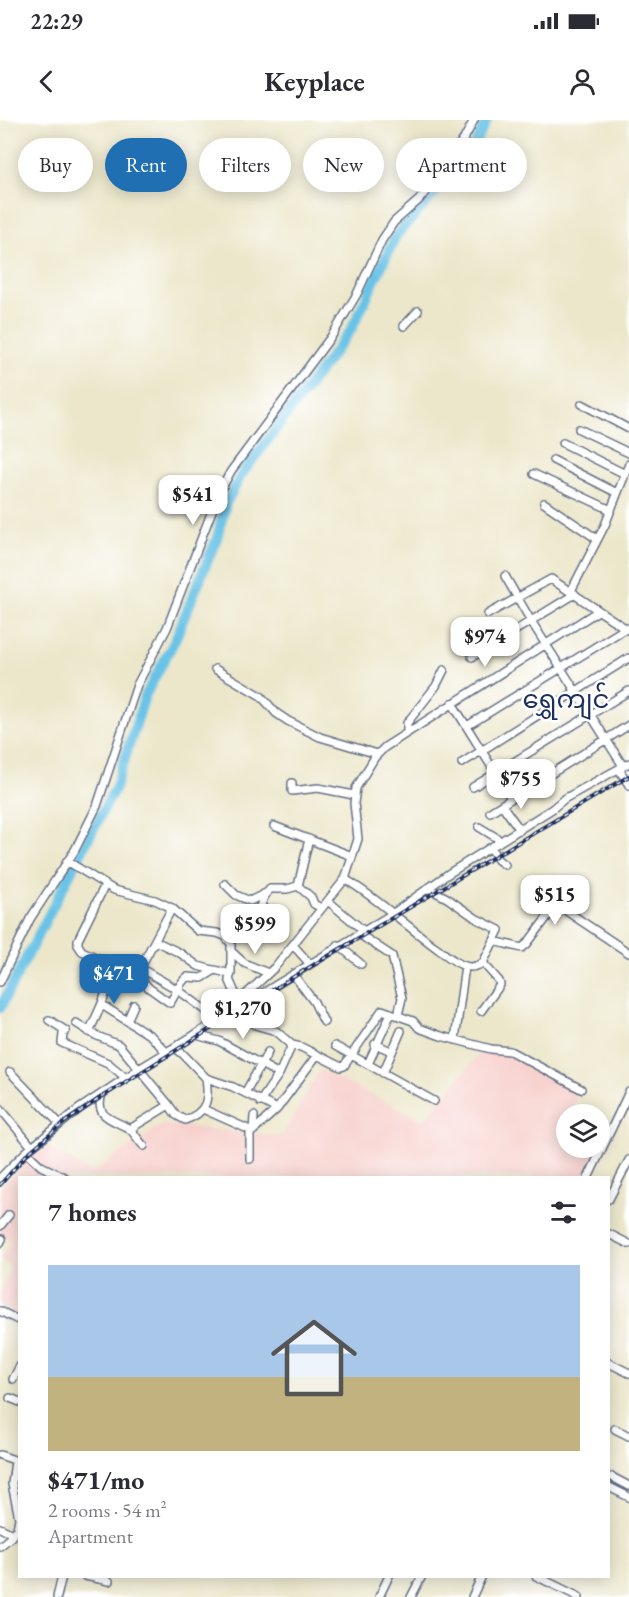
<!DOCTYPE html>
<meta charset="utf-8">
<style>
:root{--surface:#fff;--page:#f2f2f3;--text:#2b2b33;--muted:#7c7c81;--line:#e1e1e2;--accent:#1f6fb2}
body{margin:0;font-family:"EB Garamond","Noto Sans Myanmar",serif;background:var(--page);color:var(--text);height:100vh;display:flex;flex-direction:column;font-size:22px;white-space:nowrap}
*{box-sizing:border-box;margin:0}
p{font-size:20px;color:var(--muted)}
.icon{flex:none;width:33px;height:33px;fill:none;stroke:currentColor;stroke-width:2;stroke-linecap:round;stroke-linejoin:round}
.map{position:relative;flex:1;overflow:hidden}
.drawer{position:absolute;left:18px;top:1056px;width:592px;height:402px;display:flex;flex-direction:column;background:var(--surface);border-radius:0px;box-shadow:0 3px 15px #0003}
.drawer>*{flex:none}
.hud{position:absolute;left:18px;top:18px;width:594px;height:54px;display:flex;gap:12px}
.controls{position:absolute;left:556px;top:984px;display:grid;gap:12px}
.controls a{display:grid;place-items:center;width:54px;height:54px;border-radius:50%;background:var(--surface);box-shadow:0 3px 15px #0003;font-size:30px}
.price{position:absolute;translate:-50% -51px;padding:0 14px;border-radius:12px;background:#fff;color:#222;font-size:20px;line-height:39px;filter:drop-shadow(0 2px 3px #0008)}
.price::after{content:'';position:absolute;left:50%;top:36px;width:18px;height:14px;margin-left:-9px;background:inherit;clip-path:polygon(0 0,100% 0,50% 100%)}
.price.selected{background:var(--accent);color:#fff}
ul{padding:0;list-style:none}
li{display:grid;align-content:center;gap:12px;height:318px;padding:0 30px}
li+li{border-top:2px solid var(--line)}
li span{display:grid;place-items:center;height:186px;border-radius:0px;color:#555}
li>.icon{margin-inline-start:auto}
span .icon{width:108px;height:108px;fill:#fffc;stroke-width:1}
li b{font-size:26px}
h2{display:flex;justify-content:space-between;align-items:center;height:72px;padding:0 30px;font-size:26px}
.tag{padding:0 21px;border-radius:27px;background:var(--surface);box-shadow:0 3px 15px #0003;font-size:21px;line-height:54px}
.tag.selected{background:var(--accent);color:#fff}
.status{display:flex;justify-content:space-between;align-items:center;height:42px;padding:0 30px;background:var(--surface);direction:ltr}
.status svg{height:16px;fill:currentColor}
header{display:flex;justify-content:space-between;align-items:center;height:78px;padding:0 30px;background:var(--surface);font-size:27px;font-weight:700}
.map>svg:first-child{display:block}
.built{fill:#f7d0cc}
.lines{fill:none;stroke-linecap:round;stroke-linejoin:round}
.river{stroke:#69c3e7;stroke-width:10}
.minor-casing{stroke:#646f84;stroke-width:10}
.minor{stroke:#fff;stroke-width:7}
.rail-casing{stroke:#1b2f5e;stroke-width:4}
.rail{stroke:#fff;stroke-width:1.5;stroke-dasharray:4.5;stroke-linecap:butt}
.labels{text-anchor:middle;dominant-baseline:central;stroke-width:5;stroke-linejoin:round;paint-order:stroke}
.quarter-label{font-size:26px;fill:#1b2f5e;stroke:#fff}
</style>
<div class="status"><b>22:29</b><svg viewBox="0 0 49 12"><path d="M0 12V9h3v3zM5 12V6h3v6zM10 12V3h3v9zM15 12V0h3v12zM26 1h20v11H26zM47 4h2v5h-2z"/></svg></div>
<header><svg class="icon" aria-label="back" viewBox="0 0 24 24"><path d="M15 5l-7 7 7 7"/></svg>Keyplace<svg class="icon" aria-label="person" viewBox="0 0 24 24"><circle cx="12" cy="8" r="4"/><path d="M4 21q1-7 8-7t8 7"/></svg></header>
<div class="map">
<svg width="629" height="1477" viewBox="0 0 629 1477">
<rect width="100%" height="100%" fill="#fff"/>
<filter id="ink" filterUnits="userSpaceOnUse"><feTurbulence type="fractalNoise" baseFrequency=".0167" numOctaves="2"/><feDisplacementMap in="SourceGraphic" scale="12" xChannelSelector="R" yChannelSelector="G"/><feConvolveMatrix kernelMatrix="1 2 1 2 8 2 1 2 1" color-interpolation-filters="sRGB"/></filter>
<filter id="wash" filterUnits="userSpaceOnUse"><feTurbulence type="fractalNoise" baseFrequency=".008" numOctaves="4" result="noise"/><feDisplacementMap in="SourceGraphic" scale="24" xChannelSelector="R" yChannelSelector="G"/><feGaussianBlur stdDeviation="1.35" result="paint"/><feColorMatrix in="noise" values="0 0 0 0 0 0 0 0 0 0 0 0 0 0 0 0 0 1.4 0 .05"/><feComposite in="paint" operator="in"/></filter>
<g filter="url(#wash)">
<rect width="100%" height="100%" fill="#ece7cb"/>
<path class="built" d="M486 925 580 965 572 986 587 994H567V1028H600L585 1057 20 1058 19 1196 0 1185V1172L11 1148 0 1138 12 1121 0 1115V1068L44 1024 92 1053 162 1004 282 1016 320 950 424 1000Z"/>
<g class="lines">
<path class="river" d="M0 888 116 666 145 576 174 522 217 418 226 383 242 354 351 210 396 116 471 33 487 0"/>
</g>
</g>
<g filter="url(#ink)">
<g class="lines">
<g class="minor-casing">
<path id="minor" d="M404 206 418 191
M582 284 629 309
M579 309 629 333
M563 323 625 354
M553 340 617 373
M534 354 611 390
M544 383 597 419
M505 456 531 501 623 646 620 651 629 665
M571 471 605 405 629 344
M488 494 551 459 628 510
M472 537 575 474
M215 549 261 576 276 593 288 601 320 617 377 634
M452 583 511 678
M467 606 626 508
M407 613V603L436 566 444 550
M462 643 629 538
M292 663V671L318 668 354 675
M473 667 629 571
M502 685 520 710
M490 692 629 605
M274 706 352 736
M479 707 497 718 498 723
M309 719 298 766 311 777 314 784 321 788
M491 728 498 740 505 745
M67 741 114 770 155 780 172 788 198 811 217 813 225 816 231 824V854L229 859 242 889 255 905 276 911 292 925 301 927 341 947 344 946 382 890 413 901 419 908 441 916 491 929 510 931 581 969
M345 759C377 778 404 804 434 826 443 832 454 843 465 846 471 848 478 846 483 843L499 810 477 799 447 778 428 768
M225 764 236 775 250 781 266 773
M105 765 78 820V825L82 831 138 856 149 868 170 883C176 874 179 863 187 857L202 858 215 850 231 854
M549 770 560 777 562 783 559 786
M328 781 364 811
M261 786 271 793
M359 814 392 836 402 878 398 895
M155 821 180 833 198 846 213 850
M230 821C236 815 245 810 250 805 259 794 261 778 270 769H287L298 766
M494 821 522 828 527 824 551 792 559 786 629 833
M293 825 309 843
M338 825 361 844
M231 831 244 843 268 853
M140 848 178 870 219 900
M139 850 172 788
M293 854 314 882 324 902
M0 862 30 799 75 730 97 686 137 565 167 508 218 375 231 351 333 214 357 174 382 120 394 102 419 80 437 57 464 19 474 0
M238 882 275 847 345 759 358 719 354 683 356 668 375 637 385 627 598 491
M102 885 151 916 167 933
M481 891 500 865 499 861 483 843
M49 900 66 911 63 914 62 923 108 943 126 958
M127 901 134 885
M251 901 265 889V885L259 876
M76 903 95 915 119 925 169 985 130 1009
M89 912C95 898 110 872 107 857
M196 915 219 921 279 954
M455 920 465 846
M375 924 391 931
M335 926 434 981
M175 928 183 934 206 958 233 967 277 989
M368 944 391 893
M10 952 60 1004
M383 953 401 911
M245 973 268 932
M102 974C94 998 113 999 128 1008 134 1011 138 1021 144 1026
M260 982 279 954 292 925
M169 985 176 995 185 1000C208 992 209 979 206 958
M0 988 32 1027
M203 989 250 1010
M253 1011 254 996
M26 1032 41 1046 66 1058
M250 1039V1010L253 1011 277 989 317 935
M0 1058 26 1032 79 989 139 949 392 794 448 754 552 689 564 679 629 643
M588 1058 629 972
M609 1079 629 1040
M0 1106 9 1095
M609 1114 629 1124
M0 1123 2 1119
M0 1191 20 1201
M609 1243 629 1253
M13 1259 20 1246
M10 1278 20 1282
M615 1309 629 1316
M0 1335 20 1342
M612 1357 629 1366
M609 1367 629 1377
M0 1408 13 1414
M0 1426 11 1417 17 1409 19 1398 12 1364 15 1341
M85 1456 109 1461
M536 1456 579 1477
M57 1477 62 1456
M379 1477 389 1456
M411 1477 422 1456
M472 1477 482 1456"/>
</g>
<use href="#minor" class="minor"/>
<g class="rail-casing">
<path id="rail" d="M0 1065 27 1034 65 1002 100 978 295 856 629 656"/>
</g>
<use href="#rail" class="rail"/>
</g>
</g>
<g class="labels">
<g class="quarter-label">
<text x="566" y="579">ရွှေကျင်</text>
</g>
</g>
</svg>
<div class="controls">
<a><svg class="icon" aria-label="layers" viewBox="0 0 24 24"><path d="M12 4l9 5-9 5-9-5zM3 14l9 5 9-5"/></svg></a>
</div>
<b class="price" style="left:193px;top:406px">$541</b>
<b class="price" style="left:485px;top:548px">$974</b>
<b class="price" style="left:521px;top:690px">$755</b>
<b class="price" style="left:555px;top:806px">$515</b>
<b class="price" style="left:255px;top:835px">$599</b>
<b class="price selected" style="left:114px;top:885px">$471</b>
<b class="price" style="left:243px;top:920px">$1,270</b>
<div class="hud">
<a class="tag">Buy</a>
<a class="tag selected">Rent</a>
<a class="tag">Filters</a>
<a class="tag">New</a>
<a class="tag">Apartment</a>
</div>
<section class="drawer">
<h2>7 homes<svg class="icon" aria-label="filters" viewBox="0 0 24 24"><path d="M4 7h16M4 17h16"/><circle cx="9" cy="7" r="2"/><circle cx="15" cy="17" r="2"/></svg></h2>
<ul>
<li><span style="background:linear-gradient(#a9c7e8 60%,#c2b280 0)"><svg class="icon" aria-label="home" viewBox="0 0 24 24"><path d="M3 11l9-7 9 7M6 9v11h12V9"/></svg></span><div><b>$471/mo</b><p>2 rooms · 54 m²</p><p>Apartment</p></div></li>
</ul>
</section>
</div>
